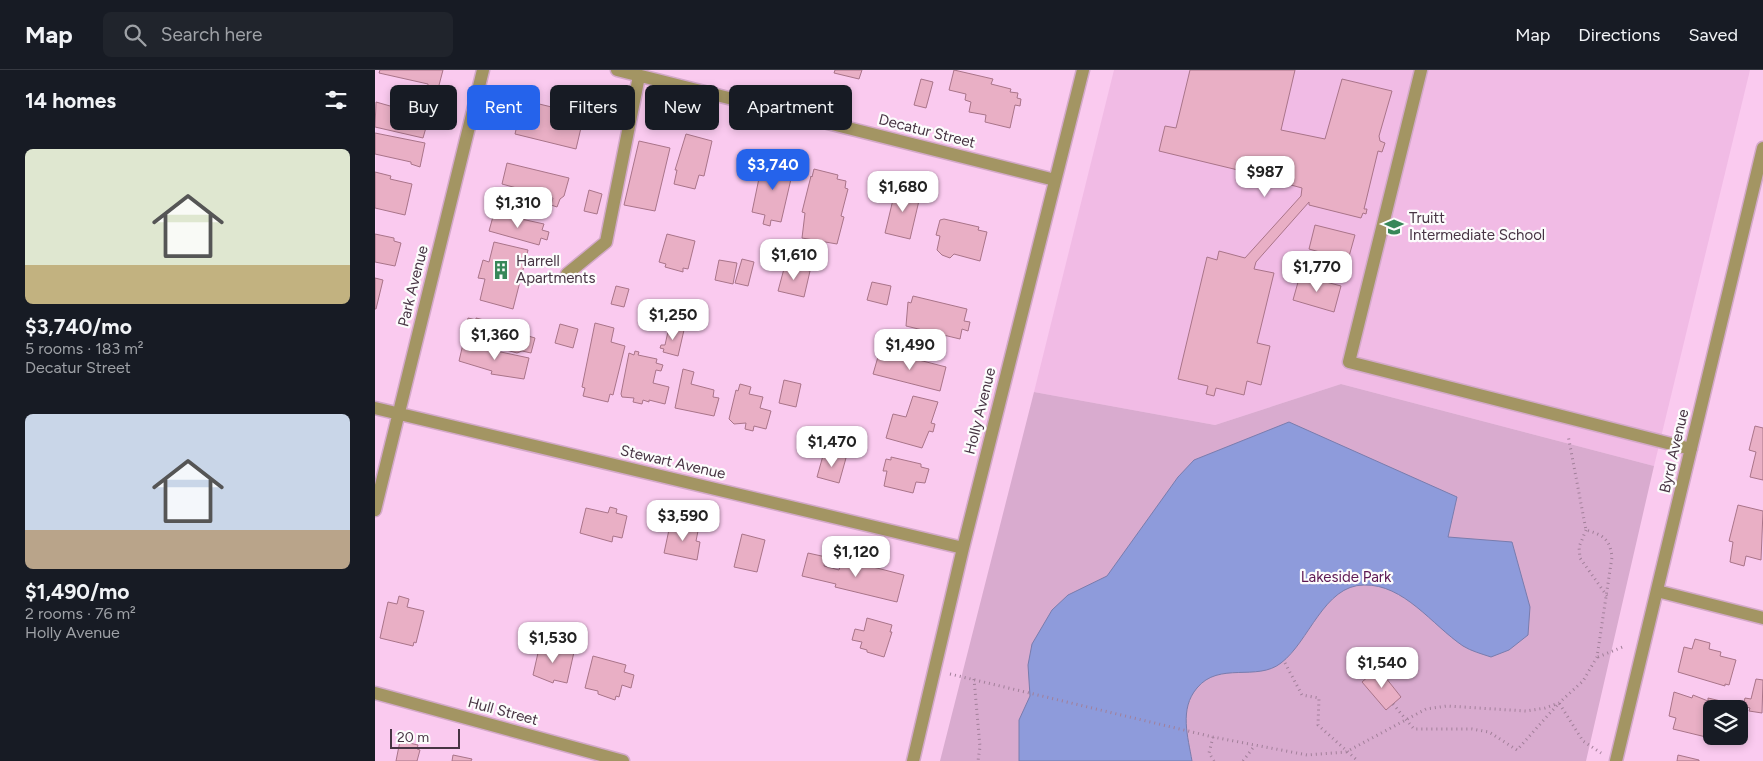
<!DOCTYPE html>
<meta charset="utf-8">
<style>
:root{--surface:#171b24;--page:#20242c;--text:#f1f3f6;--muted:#9ea1a6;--line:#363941;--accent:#2563eb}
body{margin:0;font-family:Figtree,sans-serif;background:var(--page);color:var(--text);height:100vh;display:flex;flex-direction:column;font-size:19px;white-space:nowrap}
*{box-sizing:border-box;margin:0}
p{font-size:16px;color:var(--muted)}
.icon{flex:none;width:28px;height:28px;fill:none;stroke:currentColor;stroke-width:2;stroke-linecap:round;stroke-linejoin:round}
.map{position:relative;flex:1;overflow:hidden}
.drawer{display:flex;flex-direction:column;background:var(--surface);width:375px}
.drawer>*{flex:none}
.hud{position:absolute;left:15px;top:15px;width:475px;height:45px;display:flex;gap:10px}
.fabs{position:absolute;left:1328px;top:630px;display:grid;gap:10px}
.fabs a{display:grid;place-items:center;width:45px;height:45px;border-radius:8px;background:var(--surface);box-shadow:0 2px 8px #0003;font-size:25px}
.scale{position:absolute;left:15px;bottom:12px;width:70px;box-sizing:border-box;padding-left:5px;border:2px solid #473443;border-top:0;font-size:14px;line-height:18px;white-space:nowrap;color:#473443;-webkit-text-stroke:4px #fcfcfc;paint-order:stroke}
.price{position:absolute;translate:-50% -42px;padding:0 11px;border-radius:10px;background:#fff;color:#222;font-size:16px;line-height:32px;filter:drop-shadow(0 1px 2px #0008)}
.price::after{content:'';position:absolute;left:50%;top:30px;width:15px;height:11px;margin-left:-8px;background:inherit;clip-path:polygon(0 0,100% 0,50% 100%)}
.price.selected{background:var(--accent);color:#fff}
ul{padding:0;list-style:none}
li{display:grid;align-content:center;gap:10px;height:265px;padding:0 25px}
li span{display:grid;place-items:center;height:155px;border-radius:8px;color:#555}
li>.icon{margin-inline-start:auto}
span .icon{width:90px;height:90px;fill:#fffc;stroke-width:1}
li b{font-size:21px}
h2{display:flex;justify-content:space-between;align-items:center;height:60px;padding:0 25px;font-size:21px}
.tag{padding:0 18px;border-radius:8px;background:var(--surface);box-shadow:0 2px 8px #0003;font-size:18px;line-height:45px}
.tag.selected{background:var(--accent);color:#fff}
header{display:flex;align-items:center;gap:30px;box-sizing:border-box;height:70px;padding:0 25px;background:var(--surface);border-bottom:1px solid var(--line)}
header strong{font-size:24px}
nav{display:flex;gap:28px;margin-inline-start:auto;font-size:18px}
.search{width:350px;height:45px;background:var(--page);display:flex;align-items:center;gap:12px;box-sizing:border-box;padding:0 18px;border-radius:8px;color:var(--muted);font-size:19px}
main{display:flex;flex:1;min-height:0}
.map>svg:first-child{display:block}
.built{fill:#f1bbe5}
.green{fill:#d9abcf}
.water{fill:#8e9bdb;stroke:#797cad}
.building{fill:#e9afc5;stroke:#a97489}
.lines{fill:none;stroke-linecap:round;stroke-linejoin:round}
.minor-casing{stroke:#d3a9c9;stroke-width:15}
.path{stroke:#a17f99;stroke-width:3;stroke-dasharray:1 4;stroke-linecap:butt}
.minor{stroke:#a39563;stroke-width:12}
.labels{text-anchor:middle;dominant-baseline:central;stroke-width:4.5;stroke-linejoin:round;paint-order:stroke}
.street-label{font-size:15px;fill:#473443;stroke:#fcfcfc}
.poi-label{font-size:15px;fill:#473443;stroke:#fcfcfc;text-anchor:start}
.park-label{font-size:15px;fill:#5d1752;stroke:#fcfcfc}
</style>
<header>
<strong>Map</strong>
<div class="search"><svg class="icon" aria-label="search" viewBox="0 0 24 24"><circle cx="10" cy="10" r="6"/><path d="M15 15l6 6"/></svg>Search here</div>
<nav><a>Map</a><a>Directions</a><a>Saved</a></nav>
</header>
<main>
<section class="drawer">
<h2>14 homes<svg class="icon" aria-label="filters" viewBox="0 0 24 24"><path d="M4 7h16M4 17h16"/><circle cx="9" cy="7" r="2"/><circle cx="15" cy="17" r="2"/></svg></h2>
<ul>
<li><span style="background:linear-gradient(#dfe7d0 75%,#c2b280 0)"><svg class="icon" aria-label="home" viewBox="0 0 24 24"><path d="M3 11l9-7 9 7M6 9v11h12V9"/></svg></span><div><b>$3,740/mo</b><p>5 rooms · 183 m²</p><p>Decatur Street</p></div></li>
<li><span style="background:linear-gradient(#c9d6e8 75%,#b9a48a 0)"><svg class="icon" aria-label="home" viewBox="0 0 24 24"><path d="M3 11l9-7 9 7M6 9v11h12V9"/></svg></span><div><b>$1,490/mo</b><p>2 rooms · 76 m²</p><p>Holly Avenue</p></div></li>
</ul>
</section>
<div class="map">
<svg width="1388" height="691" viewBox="0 0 1388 691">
<rect width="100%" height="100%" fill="#facaef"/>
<path class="built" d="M739 0H1375L1279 396 966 314 840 355 659 322Z"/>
<path class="green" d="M966 314 1279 396 1211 691H565L659 322 840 355Z"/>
<path class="water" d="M914 352 1082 427 1073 467 1137 472 1155 537 1153 565 1134 580 1116 587C1107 584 1096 581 1088 576 1057 555 1029 514 989 515 949 515 934 572 906 593 882 612 844 591 822 618 804 639 813 667 817 691H644V650L655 626 653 595 657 574 677 540 693 525 732 506 803 407 819 390Z"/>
<path class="building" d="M5 0H68L63 19 53 17V14L4 3Z
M460 0H487L484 9 459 3Z
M579 0 618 9 616 14 636 19 635 22 643 23 642 28 646 29 645 36 640 35 635 58 610 52 611 45 594 42 596 32 590 30 591 24 574 20Z
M815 0H920L906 60 950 69 967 9 1017 21 1004 66 1005 71 1010 73 1007 82 1003 81 989 139H992L991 144 988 143 986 148 934 135V132L881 192 879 199 899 203 882 273 895 276 886 315 872 311 869 325 841 318 839 326 831 324 833 316 803 309 832 187 842 190 844 181 870 188 926 126 927 118 916 115 917 113 784 81 790 56 801 58Z
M546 9 558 12 551 38 539 35Z
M148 30 209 45 201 79 140 64Z
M1 32 54 47 48 68 0 57Z
M0 63 50 73 45 97 36 94V92L0 84Z
M311 64 337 71 329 106 324 105 320 119 299 114 302 100H300Z
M264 71 295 78 280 141 249 135Z
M388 89 419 96 406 152 396 150 395 156 388 154 390 145 377 142Z
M132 93 194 108 189 126 185 129 182 137 176 135 178 128 127 114Z
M439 99 463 105 462 109 471 111 470 118 473 119 466 146 469 147 462 174 427 168 430 143 427 142 436 106 437 107Z
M0 102 16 106 15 109 37 114 30 145 0 138Z
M521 117 546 122 535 169 510 163Z
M214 120 227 124 222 144 209 141Z
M119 143 169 154 167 160 174 162 172 170 166 168 164 175 114 161Z
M569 149 604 157 603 160 612 162 605 191 579 184 575 188 567 185 562 180 565 166 561 165 565 150Z
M940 155 980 165 973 190 934 179Z
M0 164 19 168V171L26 173 20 196 0 192Z
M292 164 320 171 313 199 308 198V202L290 197 291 194 284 192Z
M119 172 153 180 138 239 105 230 110 209 103 208 108 190 114 192Z
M367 189 379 192 373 216 360 213Z
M344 190 362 193 358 214 340 210Z
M410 195 435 201 429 227 403 221Z
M925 205 966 216 959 242 918 230Z
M0 208 8 210 1 239H0Z
M497 212 516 216 512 235 492 230Z
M241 216 254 219 249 237 236 234Z
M538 226 592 239 589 251 595 252 593 261 587 259 585 269 531 256 533 232 536 233Z
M93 248 101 250V248L152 261 150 265 160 268 156 283 147 281 142 283 88 268Z
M220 253 239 258 236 272 250 276 238 325 235 324 233 332 208 326 210 318 207 317Z
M185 254 203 259 198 278 180 273Z
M294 257 309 260 303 286 288 282 289 279 285 278 286 275H290Z
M88 274 154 288 149 309 116 304 117 301 84 291Z
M505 280 571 297 565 321 498 304Z
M260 281 264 282 263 285 282 289 281 293 288 295 286 301 281 300 278 313 294 317 290 334 274 330V332L268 330 267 334 258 332 259 328 247 327 246 324 254 283 259 285Z
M308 299 319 302 316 314 339 320 338 327 344 328 339 346 300 338Z
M409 310 426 314 421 337 404 333Z
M365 314 376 317 374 324 388 327 385 338 396 341 391 359 379 356 378 361 370 359 371 353 359 354 354 349 361 320 363 321Z
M538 326 563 332 556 353 560 354 558 362 554 361 547 378 511 368 518 344 531 347Z
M1380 356 1388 358V410L1375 407 1381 382 1374 380Z
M449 382 471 388 464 413 442 407Z
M516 387 546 394V397L554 399 550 413 541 412 538 423 509 416 512 401H508L511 389 516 390Z
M1363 435 1388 441 1386 490 1371 486 1369 496 1355 492 1358 472 1354 471Z
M235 437 242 439 241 443 252 446 247 468 238 466 237 472 205 463 211 438 233 443Z
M306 453 313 454 312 458 323 461 321 471 325 472 322 490 289 483 295 455 305 457Z
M367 464 390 470 382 502 359 497Z
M433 483 451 487 449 496 464 500 467 489 529 505 522 532 460 517 461 514 427 506Z
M24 526 34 529 32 537 49 541 41 573 39 572 38 576 5 568 13 532 22 534Z
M492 548 517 555 515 562H517L509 587 492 582V580L485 578 487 572 477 570 480 559 489 561Z
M1320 569 1335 573 1334 579 1346 582 1345 586 1361 590 1354 615 1350 614V616L1303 602 1309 577 1317 579Z
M165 574 199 582 192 613 179 610 178 613 158 605Z
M218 586 251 595 249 602 259 605 256 618 247 615 244 627 241 626 240 630 223 624V621L210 618Z
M1003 598 1026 627 1011 640 987 612Z
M1381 609 1388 610 1387 643 1374 641 1375 638 1368 636 1370 628 1376 629Z
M1299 622 1317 628 1318 625 1333 631V628L1350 632 1349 639H1336L1331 667 1298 659 1301 648 1294 646Z
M25 671 43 675 42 679 45 680 42 691H21Z
M78 685 97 689 96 691H77Z
M1303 685 1324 690V691H1302Z"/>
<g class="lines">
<g class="minor-casing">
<path id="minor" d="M242 0 680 110
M1046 0 974 292 1316 379
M192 204 231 172 264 6
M0 338 588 478
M0 440 108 0
M1282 521 1388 548
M0 623 248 691
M538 691 588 478 708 0
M1241 691 1388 78"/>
</g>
<path class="path" d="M1211 460 1204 477 1205 488 1232 526
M1223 587 1250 576
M910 593 927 625 944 628 943 655 983 691
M575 604 838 667 932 685 971 682 1051 639 1072 636 1151 641 1170 638 1184 633 1208 611 1222 587 1237 487C1235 469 1228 465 1211 460L1193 365
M599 609 605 677 603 691
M1018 634 1039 659H1097L1114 662 1142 680 1184 633 1208 671 1226 683
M838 667 834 683 839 691
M868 691 880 675"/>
<use href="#minor" class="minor"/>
</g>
<defs>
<g id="school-bare" transform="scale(1.5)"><path d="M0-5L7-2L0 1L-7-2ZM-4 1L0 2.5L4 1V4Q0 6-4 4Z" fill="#378758" stroke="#fcfcfc" stroke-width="2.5" paint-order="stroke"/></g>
<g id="building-bare" transform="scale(1.5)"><path d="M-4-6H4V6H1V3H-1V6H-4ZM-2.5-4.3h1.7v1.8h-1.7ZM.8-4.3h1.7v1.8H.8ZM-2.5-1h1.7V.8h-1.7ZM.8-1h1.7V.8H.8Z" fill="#378758" stroke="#fcfcfc" stroke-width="2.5" paint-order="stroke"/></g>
</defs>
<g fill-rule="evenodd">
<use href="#school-bare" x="1019" y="157"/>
<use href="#building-bare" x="126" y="200"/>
</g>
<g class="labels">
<g class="street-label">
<text transform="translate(552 61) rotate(14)">Decatur Street</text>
<text transform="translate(38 216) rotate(-76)">Park Avenue</text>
<text transform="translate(605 341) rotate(-76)">Holly Avenue</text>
<text transform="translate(1299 381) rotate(-77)">Byrd Avenue</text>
<text transform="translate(298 392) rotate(13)">Stewart Avenue</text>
<text transform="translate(128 641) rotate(15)">Hull Street</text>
</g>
<g class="poi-label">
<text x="1034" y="148">Truitt<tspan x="1034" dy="17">Intermediate School</tspan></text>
<text x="141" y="191">Harrell<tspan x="141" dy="17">Apartments</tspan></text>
</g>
<g class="park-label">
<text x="971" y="507">Lakeside Park</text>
</g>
</g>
</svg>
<div class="fabs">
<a><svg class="icon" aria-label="layers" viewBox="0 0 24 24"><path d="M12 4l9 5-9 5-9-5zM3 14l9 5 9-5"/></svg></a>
</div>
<div class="scale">20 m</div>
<b class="price selected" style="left:398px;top:121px">$3,740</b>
<b class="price" style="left:890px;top:128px">$987</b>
<b class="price" style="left:528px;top:143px">$1,680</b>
<b class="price" style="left:143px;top:159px">$1,310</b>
<b class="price" style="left:419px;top:211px">$1,610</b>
<b class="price" style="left:942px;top:223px">$1,770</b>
<b class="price" style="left:298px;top:271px">$1,250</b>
<b class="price" style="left:120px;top:291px">$1,360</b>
<b class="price" style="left:535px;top:301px">$1,490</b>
<b class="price" style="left:457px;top:398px">$1,470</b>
<b class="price" style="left:308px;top:472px">$3,590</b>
<b class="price" style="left:481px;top:508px">$1,120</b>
<b class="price" style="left:178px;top:594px">$1,530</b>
<b class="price" style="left:1007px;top:619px">$1,540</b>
<div class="hud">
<a class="tag">Buy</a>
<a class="tag selected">Rent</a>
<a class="tag">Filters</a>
<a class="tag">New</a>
<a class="tag">Apartment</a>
</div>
</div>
</main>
